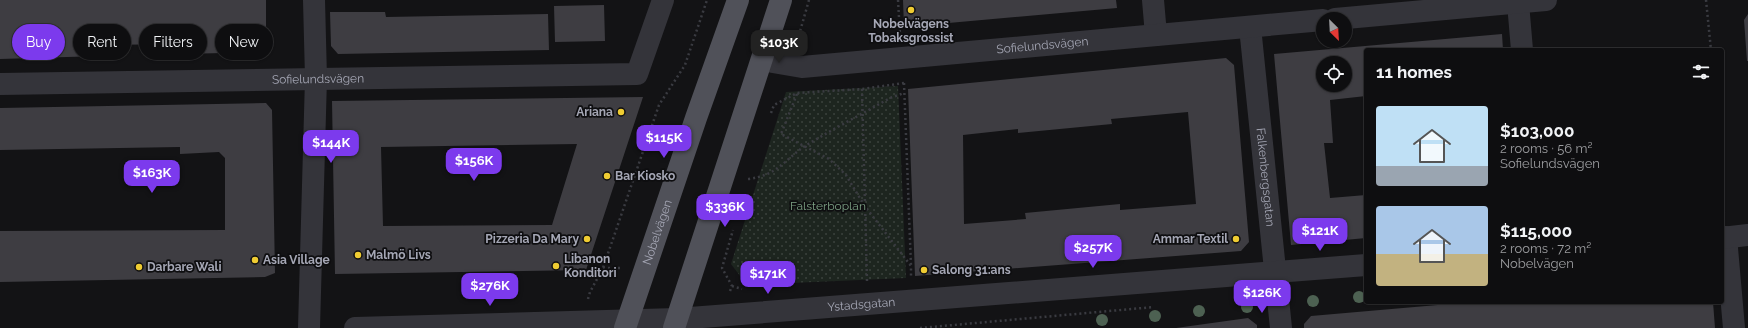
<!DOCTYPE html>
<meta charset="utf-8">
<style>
:root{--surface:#0e0e10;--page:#1c1c1e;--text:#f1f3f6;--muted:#9b9c9f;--line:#2e2e30;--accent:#7c3aed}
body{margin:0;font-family:Raleway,sans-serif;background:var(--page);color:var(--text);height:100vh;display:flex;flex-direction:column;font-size:15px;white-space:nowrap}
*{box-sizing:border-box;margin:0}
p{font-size:13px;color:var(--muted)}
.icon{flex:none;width:22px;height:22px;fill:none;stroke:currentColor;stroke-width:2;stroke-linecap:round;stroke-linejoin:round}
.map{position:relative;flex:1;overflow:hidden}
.details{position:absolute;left:1364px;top:48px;width:360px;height:256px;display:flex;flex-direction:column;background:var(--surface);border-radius:4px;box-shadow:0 1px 3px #0004,0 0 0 1px var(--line)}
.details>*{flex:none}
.top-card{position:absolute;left:12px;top:24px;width:380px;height:36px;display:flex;gap:8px}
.needle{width:26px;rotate:156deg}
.buttons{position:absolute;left:1316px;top:12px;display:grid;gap:8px}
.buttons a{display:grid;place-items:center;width:36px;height:36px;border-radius:50%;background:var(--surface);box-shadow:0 1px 3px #0004,0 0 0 1px var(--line);font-size:20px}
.price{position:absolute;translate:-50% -34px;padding:0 9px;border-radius:8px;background:var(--accent);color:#fff;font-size:13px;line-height:26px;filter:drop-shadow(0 1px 2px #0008)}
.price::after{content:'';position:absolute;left:50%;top:24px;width:12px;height:9px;margin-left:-6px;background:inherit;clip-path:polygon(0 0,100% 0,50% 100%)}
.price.on{background:#222;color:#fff}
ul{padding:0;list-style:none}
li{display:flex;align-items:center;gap:12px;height:100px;padding:0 12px}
li span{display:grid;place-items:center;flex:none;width:112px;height:80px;border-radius:4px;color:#555}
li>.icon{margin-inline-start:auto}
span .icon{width:48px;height:48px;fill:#fffc;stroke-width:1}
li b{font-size:17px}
h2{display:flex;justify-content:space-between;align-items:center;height:48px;padding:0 12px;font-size:17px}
.pill{padding:0 14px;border-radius:18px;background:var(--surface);box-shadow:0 1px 3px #0004,0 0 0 1px var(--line);font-size:14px;line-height:36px}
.pill.on{background:var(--accent);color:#fff}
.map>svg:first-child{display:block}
.park{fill:url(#park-dots)}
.building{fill:#3e3d42;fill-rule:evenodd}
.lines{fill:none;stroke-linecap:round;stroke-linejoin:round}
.path{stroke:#3a3b41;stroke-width:2.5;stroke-dasharray:2 3;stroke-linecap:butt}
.minor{stroke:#34343a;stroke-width:22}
.major{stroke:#505159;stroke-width:22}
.tree{fill:#4d6152}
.poi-dot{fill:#efcc32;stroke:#0e0e10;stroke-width:1.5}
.labels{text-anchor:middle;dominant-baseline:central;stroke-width:3.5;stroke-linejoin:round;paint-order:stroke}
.poi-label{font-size:12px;font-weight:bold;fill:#a5a7b5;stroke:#0e0e10;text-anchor:start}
.street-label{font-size:12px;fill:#a5a7b5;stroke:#0e0e10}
.park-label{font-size:12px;fill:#7ca084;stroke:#0e0e10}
</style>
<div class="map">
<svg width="1748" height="328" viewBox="0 0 1748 328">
<defs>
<pattern id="park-dots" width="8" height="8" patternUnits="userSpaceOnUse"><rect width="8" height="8" fill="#1d251f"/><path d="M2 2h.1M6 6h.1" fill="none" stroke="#3b423d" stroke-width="1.8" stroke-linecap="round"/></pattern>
</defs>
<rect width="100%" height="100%" fill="#131315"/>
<path class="park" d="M898 86 906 278 747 285 731 264 786 92Z"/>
<path class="building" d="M0 0H266V52L181 54V44L102 45 101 56 0 59Z
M903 0H1116L1117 8 904 27Z
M604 5 605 41 555 42 554 6Z
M330 12H385L386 17 548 14 549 50 338 54 331 46Z
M1748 14V61H1747L1744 20Z
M1502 34 1503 50H1366V96L1330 100 1333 143H1324L1330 198 1366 195V238L1291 245 1274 54ZM1323 63H1345V85H1323Z
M1226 58 1234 65 1249 242 1241 251 915 276 908 89ZM1188 112 1196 204 1120 210V204L1025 213 1026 219 964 224 963 135 1018 129V133L1112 124 1111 119Z
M643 97 586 270 335 274 332 101ZM577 144 552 225 383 226 381 147Z
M266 103 272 110 275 273 265 277 0 282V231L225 230V158L219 152 180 154V147L0 150V108Z
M1472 302H1713L1715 328H1304V324L1311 316Z
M1248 318 1257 325V328H1176Z"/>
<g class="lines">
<path class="path" d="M898 0 900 35
M1706 0 1711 50
M806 43 799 35 809 0
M904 83 911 266
M862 89 867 281
M797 94 781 134 829 159 846 175 864 205 911 266V278
M771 113 774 105 797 93 862 89 904 83V82
M748 179C778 175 783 161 805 146 833 129 862 114 890 98L904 93
M1722 186 1724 215
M603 268H622
M732 286 742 289
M730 291 732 286 722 268 733 230
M588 299 590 292 603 268 659 105 685 65 707 0
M920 328 1154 307"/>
<g class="minor">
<path d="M1153 0 1156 35"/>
<path d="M1518 3 1522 50"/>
<path d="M1335 19 1546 0"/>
<path id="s1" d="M1250 27 1281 328"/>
<path id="s2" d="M762 60 802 67 1323 20"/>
<path id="s3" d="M0 84 637 74 663 0"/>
<path d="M1726 237 1734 328"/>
<path d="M1722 238 1748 235"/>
<path d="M309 328 316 78 314 0"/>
<path id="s4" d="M355 328 677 319 1366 265"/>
</g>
<g class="major">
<path id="s5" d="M625 328 696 118 738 0"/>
<path d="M674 328 781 0"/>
</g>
</g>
<g class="tree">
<circle cx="1359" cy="297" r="6"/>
<circle cx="1313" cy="301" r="6"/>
<circle cx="1247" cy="307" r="6"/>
<circle cx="1199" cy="311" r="6"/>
<circle cx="1155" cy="316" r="6"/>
<circle cx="1102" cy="320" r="6"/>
</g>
<g class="poi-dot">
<circle cx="911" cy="10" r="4"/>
<circle cx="621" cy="112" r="4"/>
<circle cx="607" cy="176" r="4"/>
<circle cx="587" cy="239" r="4"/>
<circle cx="1236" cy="239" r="4"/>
<circle cx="358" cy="255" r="4"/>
<circle cx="255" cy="260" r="4"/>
<circle cx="556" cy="266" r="4"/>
<circle cx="139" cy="267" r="4"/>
<circle cx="924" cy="270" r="4"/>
</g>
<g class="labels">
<g class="poi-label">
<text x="911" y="24" text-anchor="middle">Nobelvägens<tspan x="911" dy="14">Tobaksgrossist</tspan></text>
<text x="613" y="112" text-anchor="end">Ariana</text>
<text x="615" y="176">Bar Kiosko</text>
<text x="579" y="239" text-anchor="end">Pizzeria Da Mary</text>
<text x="1228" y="239" text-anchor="end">Ammar Textil</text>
<text x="366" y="255">Malmö Livs</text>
<text x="564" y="259">Libanon<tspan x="564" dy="14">Konditori</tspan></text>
<text x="263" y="260">Asia Village</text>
<text x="147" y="267">Darbare Wali</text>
<text x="932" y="270">Salong 31:ans</text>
</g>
<g class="street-label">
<text stroke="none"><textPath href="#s2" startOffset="282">Sofielundsvägen</textPath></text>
<text stroke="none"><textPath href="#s3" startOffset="318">Sofielundsvägen</textPath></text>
<text stroke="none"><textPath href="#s1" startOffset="151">Falkenbergsgatan</textPath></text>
<text stroke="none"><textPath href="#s5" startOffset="101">Nobelvägen</textPath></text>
<text stroke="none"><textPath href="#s4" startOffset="507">Ystadsgatan</textPath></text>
</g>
<g class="park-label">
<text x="828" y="206">Falsterboplan</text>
</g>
</g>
</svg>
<div class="buttons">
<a><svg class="needle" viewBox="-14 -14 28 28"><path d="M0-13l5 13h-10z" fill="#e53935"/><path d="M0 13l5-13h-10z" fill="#9b9c9f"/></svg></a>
<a><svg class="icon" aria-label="locate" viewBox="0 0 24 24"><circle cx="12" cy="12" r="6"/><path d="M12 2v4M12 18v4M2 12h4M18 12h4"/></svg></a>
</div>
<b class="price on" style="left:779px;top:64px">$103K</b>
<b class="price" style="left:664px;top:159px">$115K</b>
<b class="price" style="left:331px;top:164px">$144K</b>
<b class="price" style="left:474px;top:182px">$156K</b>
<b class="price" style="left:152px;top:194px">$163K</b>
<b class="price" style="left:725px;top:228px">$336K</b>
<b class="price" style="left:1320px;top:252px">$121K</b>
<b class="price" style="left:1093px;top:269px">$257K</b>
<b class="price" style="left:768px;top:295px">$171K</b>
<b class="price" style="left:490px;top:307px">$276K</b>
<b class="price" style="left:1262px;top:314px">$126K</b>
<div class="top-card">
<a class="pill on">Buy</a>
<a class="pill">Rent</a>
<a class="pill">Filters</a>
<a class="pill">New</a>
</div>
<section class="details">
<h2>11 homes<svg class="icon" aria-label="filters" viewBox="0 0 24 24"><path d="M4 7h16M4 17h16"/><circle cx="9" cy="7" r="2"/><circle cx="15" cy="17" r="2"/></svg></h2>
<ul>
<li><span style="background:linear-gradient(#bfe0f5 75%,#9aa5b1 0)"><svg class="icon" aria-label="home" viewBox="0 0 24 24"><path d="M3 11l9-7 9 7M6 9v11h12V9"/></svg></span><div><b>$103,000</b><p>2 rooms · 56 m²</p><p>Sofielundsvägen</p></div></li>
<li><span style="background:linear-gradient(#a9c7e8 60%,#c2b280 0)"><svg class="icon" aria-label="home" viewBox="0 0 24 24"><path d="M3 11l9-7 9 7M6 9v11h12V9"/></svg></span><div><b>$115,000</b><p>2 rooms · 72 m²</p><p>Nobelvägen</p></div></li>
</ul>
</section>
</div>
